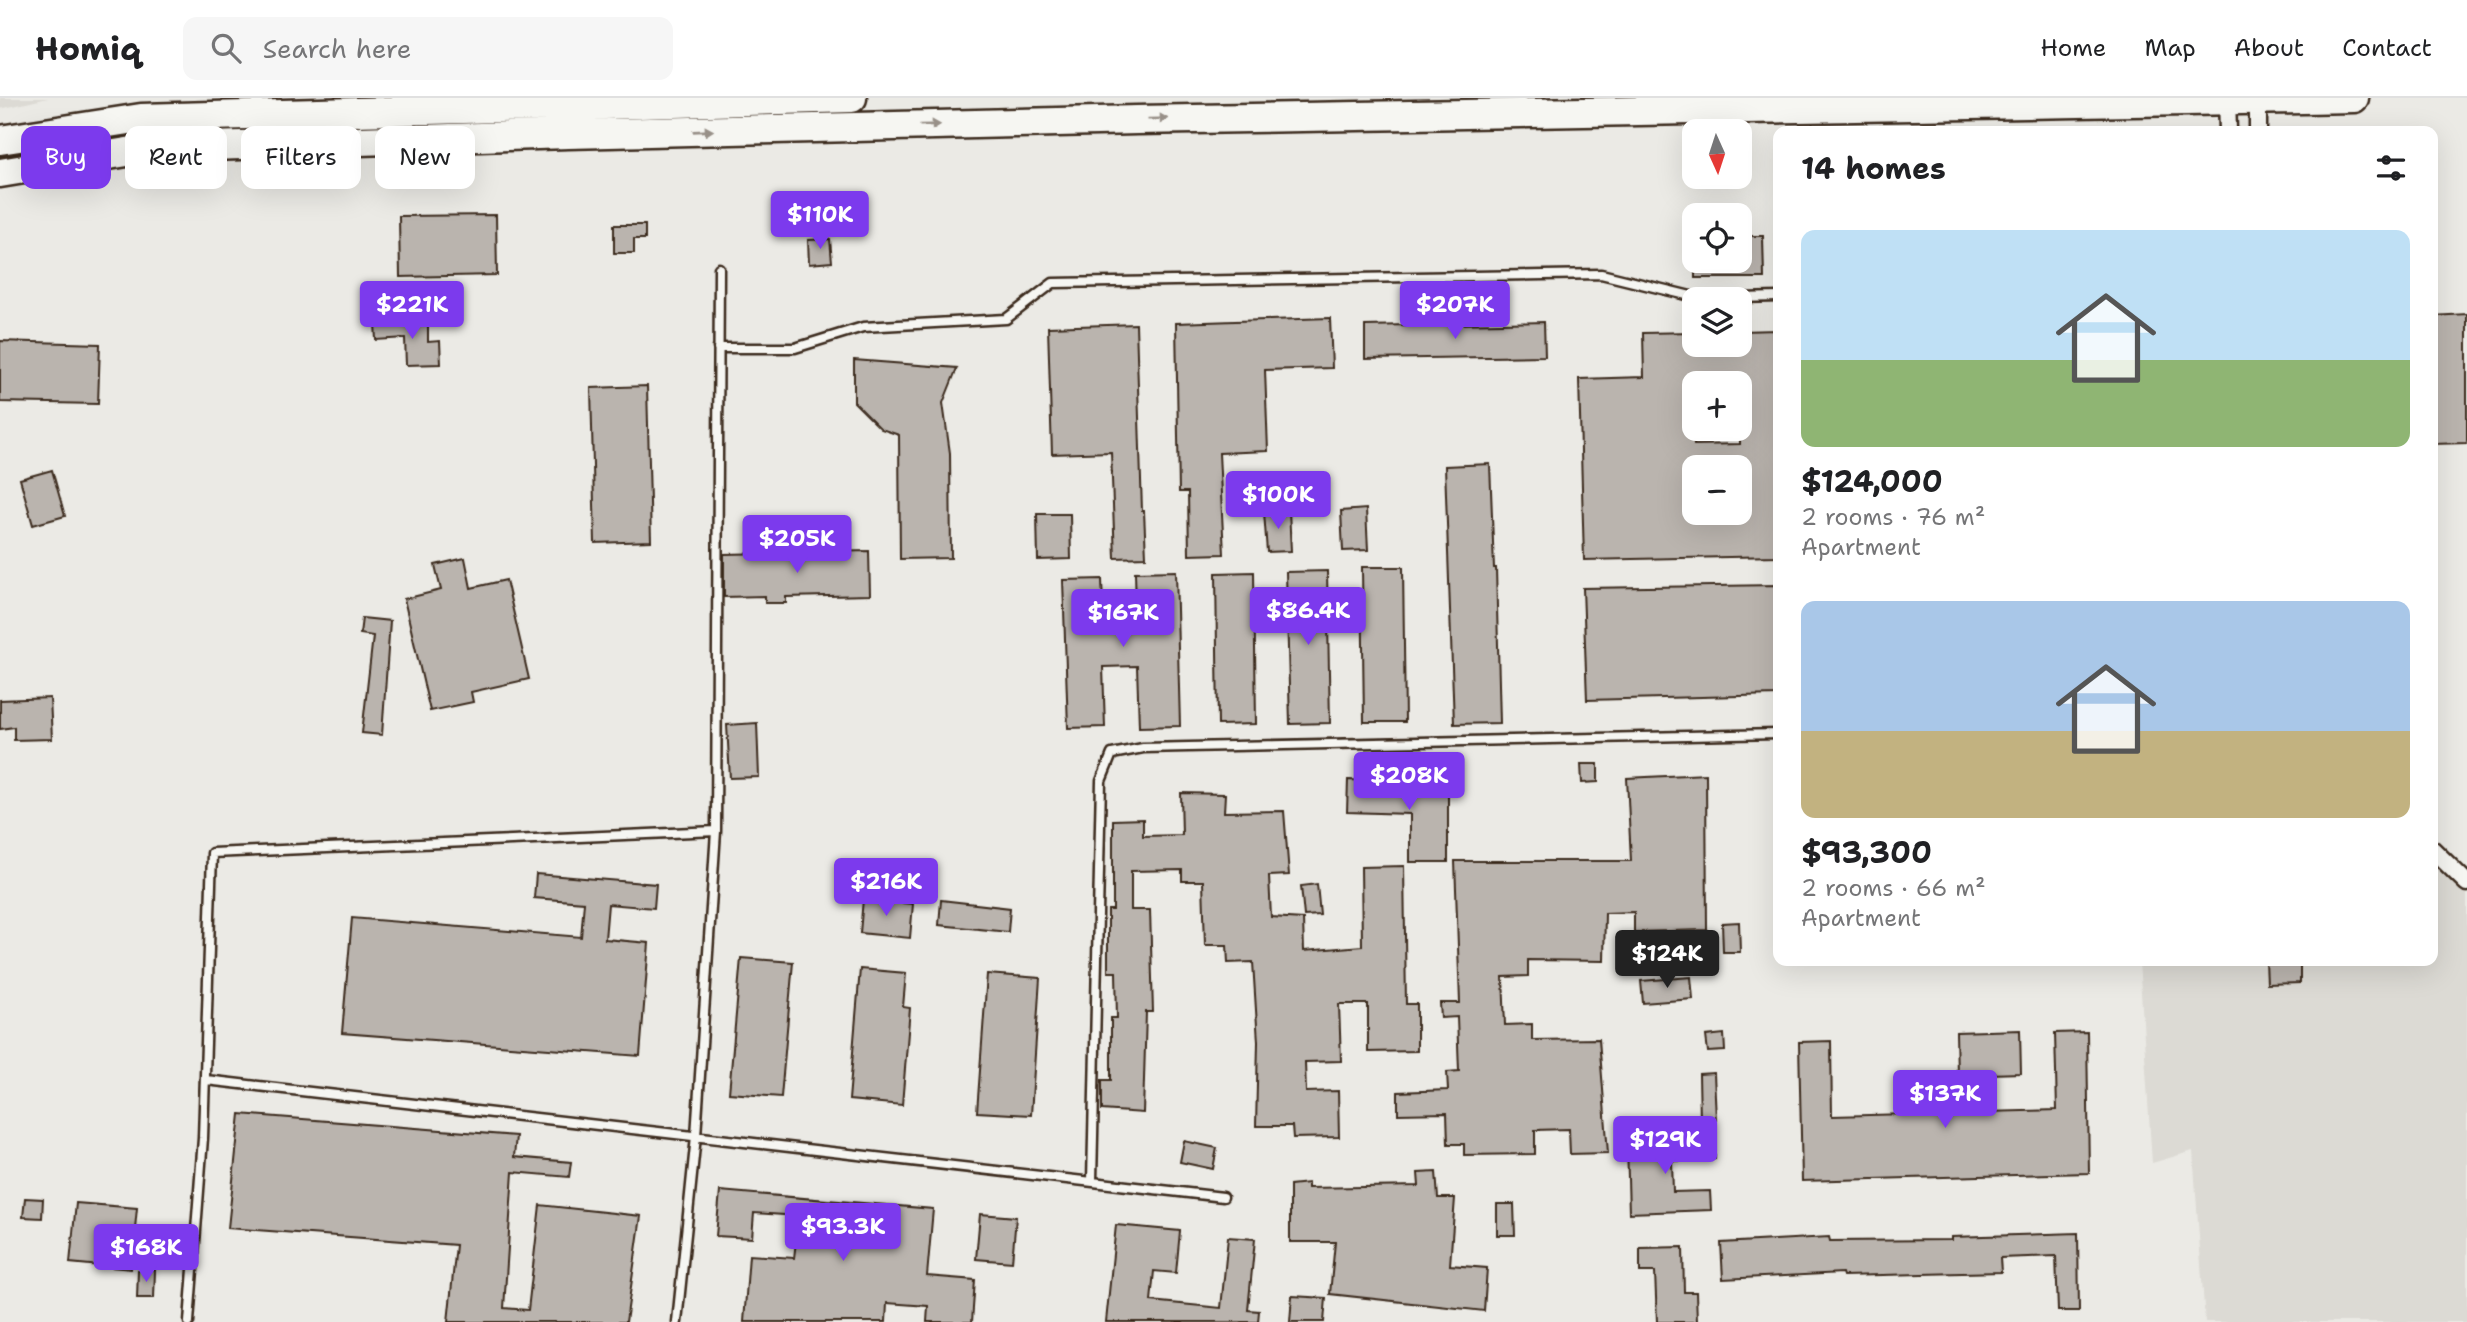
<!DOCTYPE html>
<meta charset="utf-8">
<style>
:root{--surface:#fff;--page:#f6f6f6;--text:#202124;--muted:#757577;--line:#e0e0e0;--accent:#7c3aed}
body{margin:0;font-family:"Shantell Sans",sans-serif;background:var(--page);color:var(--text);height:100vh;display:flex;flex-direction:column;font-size:26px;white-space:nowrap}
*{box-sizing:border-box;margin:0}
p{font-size:23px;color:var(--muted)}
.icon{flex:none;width:38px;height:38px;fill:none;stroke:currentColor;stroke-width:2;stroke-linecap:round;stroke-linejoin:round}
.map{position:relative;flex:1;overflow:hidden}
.panel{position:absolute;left:1773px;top:28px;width:665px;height:840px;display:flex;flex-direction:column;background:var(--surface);border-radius:14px;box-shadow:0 7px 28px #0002}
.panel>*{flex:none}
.hud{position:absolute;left:21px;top:28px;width:665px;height:63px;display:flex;gap:14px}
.needle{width:46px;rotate:177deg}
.buttons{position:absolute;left:1682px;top:21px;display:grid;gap:14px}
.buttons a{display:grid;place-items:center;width:70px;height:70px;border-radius:14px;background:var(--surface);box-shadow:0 7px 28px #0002;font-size:35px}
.price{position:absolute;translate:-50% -60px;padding:0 16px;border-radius:7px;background:var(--accent);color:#fff;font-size:23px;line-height:46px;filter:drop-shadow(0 2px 4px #0008)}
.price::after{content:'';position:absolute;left:50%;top:42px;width:21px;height:16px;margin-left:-10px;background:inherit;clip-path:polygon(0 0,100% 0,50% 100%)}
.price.active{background:#222;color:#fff}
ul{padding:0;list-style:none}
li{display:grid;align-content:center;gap:14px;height:371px;padding:0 28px}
li span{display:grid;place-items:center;height:217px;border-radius:14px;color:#555}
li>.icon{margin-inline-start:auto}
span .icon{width:126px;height:126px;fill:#fffc;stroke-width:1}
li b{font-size:30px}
h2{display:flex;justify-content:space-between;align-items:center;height:84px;padding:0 28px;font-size:30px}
.chip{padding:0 24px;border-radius:14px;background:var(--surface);box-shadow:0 7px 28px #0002;font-size:24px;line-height:63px}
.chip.active{background:var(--accent);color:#fff}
header{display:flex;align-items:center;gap:42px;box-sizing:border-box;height:98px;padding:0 35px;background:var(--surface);border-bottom:2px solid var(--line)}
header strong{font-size:33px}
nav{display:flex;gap:38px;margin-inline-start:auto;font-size:24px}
.search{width:490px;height:63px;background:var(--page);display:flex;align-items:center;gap:18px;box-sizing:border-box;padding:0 24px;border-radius:14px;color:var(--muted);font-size:26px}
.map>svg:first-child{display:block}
.built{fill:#dcdad4}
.building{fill:#bab4ae;stroke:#3b2a1e;stroke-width:2;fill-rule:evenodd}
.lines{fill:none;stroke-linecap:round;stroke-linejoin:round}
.service-casing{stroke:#3b2a1e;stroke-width:13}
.minor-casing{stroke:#3b2a1e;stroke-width:21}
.trunk-casing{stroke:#3b2a1e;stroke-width:33}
.service{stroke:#f6f6f2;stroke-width:8}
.minor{stroke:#f6f6f2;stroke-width:16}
.trunk{stroke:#f6f6f2;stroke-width:28}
.oneway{fill:#989088}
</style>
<header>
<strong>Homiq</strong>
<div class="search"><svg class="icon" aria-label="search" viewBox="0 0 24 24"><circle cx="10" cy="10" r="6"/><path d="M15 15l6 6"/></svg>Search here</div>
<nav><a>Home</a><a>Map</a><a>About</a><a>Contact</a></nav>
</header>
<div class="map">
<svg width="2467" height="1224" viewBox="0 0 2467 1224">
<rect width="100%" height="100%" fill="#ebeae5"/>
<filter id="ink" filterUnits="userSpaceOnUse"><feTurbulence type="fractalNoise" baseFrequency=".0143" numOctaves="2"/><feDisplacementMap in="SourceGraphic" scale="14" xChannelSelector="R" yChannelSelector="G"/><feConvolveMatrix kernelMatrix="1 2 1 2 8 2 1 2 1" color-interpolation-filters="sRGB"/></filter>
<g filter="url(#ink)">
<path class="built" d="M0 0H48L0 11Z
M2439 744 2467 776V1224H2205L2193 1053 2152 1065 2139 863H2432L2433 747Z"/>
<path class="building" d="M496 117 497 177 400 179 399 118Z
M614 127H645V141H634V155H614Z
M1740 138H1763L1764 180H1695V163H1740Z
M830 141 832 164 809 166 808 142Z
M2467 216V345L2432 346V218Z
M1330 220 1332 270 1265 272 1268 353 1219 355 1224 456 1189 457 1188 394H1179L1176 225Z
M401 223H428V244L440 243 441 266 406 267 405 240 376 242 375 225Z
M1544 224 1545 258 1365 261V228Z
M1136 226 1142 413H1144L1146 459 1115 460 1111 354 1052 356 1048 229Z
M1778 232V458L1584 462 1579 281 1644 279 1643 235 1694 234V247H1740V233ZM1694 285H1740V346L1694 347ZM1694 369H1740V415L1694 416Z
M0 243 100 246 98 306 0 304Z
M854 262 957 270 943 305 950 355 951 460 900 461 899 337 881 331 854 304Z
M647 288 651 443 595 445 591 290Z
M1490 366 1494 470H1496L1500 625 1454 626 1445 368Z
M52 372 65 418 33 427 20 381Z
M1366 411 1368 452 1343 453 1341 413Z
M1289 412 1291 453 1267 454 1264 414Z
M1037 416H1070L1071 461 1038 462Z
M869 453 870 497 786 499V505H765V498L724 499V456Z
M465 460 471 490 506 482 529 581 471 594 473 604 430 613 404 501 441 492 435 467Z
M1362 469H1403L1405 624H1364Z
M1176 473 1180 628 1139 629 1137 568 1103 569 1105 629 1068 630 1063 482 1102 481 1103 509 1136 508 1135 474Z
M1327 473 1330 625 1290 626 1286 474Z
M1254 474 1256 626 1218 627 1216 475Z
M1778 487V597L1587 602 1583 490Z
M362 520 390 523 382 637 362 635 373 538 360 536Z
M50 600 52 641 14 642V629L0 631V602Z
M757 625 759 679 730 680 727 627Z
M1581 666H1598V684L1582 685Z
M1706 676 1707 832 1634 834V814L1605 815 1604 863 1528 862V878L1503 879 1505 927 1532 926V942L1599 941 1608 1055 1570 1056 1569 1031 1535 1032V1056L1464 1057V1046H1448L1447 1015 1398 1016V994L1448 992 1447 974 1459 973 1457 919 1441 920 1440 905H1460L1455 763H1631L1627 680Z
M1348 682 1448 686V764H1410V716L1347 714Z
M1181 695 1225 696 1224 714 1284 713 1289 777 1269 778 1271 819 1303 821 1304 853 1362 848 1361 769 1404 768 1406 906H1417V953L1368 954V906H1339L1341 963 1305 964 1306 994 1338 993 1339 1039 1293 1040 1292 1028H1256L1258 944 1253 864 1228 865 1227 847H1205L1203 783H1182V772L1131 773V812H1150L1153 914H1146L1143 1015 1102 1012V982H1111V920H1117L1116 874H1108V812H1113V722L1143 721V738L1182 737Z
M536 776 656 786 654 810 608 806 605 841 649 845 640 958 342 935 352 820 581 839 584 804 534 800Z
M1317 786 1320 817 1304 818 1301 788Z
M863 801 913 806 910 840 860 835Z
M941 802 1010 810 1008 834 939 827Z
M1739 824 1740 854H1723L1722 825Z
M741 860 793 864 781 999 729 995Z
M2266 863H2300V885L2267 886Z
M860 871 906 875 903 909 910 910 902 1007 849 1002Z
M987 876 1040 880 1031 1017 977 1014Z
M1691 879 1693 901 1643 905 1641 883Z
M2020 932 2021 975 1957 977 1956 934Z
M2087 934 2089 1075 1802 1083 1799 944 1831 943 1832 1018 2057 1012 2055 935Z
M1724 936 1725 953 1708 954 1706 938Z
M1714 975 1716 1022 1700 1023 1699 976Z
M240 1016 516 1038 514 1059 571 1064 569 1079 513 1074 504 1210 528 1212 540 1107 641 1118 626 1224H448L456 1147 228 1130Z
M1714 1039 1715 1061 1672 1063 1673 1094 1710 1093 1711 1112 1629 1115 1627 1046 1694 1043 1693 1040Z
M1184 1043 1217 1050 1213 1071 1180 1064Z
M1436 1074 1438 1100H1455L1450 1167 1487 1170 1484 1213 1330 1196 1335 1144H1290V1087L1308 1085V1090L1419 1088 1418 1075Z
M720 1093 933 1111 927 1178 975 1182 972 1224H927L928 1208 887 1205 886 1224H744L749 1157 794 1160 799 1118 754 1115 752 1140 716 1138Z
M25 1100 43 1101 42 1120 23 1119Z
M76 1105 137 1110 131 1171 70 1165Z
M1497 1106H1514L1515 1137H1497Z
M980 1116 1016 1119 1012 1164 976 1161Z
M1116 1127 1180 1133 1176 1175 1154 1173 1151 1203 1221 1210 1228 1139 1255 1141 1248 1212 1259 1213 1258 1224H1106Z
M2078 1135 2079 1213H2058L2056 1158 2000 1160 2001 1174 1843 1178 1842 1175 1723 1181 1721 1145 1829 1139 1830 1143 1951 1142V1139Z
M1683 1149 1684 1194H1696L1697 1224H1657L1655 1174H1640V1150Z
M138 1172H155L154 1200H137Z
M1292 1198 1326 1200 1324 1224H1290Z"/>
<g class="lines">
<g class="service-casing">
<path id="service" d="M718 250H795L863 229 1006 221 1053 185 1601 176 1703 201 1778 199
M1931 863H1960
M206 982 1223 1099
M1092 1083 1101 683 1112 656 1143 650 1778 636
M189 1224 203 1040 212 755 716 733
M677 1224 696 1038 716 733 719 170"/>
</g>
<g class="minor-casing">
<path id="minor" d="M2227 0 2228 33
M2258 0V33
M2432 751 2467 785"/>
</g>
<g class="trunk-casing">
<path id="trunk" d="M0 42 141 20 852 0
M0 75 151 50 568 36 1137 22 2354 0"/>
</g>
<use href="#service" class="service"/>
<use href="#minor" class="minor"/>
<use href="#trunk" class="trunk"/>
</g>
<defs><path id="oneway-solid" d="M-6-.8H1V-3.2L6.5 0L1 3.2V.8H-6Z" transform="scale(1.75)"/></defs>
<g class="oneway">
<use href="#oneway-solid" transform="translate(1158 21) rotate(-1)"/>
<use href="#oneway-solid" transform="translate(930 27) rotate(-1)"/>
<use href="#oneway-solid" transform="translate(703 33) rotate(-2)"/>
</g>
</g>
</svg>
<div class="buttons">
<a><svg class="needle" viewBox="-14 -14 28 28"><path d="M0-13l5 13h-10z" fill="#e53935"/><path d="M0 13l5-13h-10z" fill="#757577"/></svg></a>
<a><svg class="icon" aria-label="locate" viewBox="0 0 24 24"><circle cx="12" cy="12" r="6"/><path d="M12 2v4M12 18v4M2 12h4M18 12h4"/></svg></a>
<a><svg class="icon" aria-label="layers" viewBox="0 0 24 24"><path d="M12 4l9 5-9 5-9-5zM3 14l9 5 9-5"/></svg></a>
<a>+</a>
<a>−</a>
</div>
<b class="price" style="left:820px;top:153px">$110K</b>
<b class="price" style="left:412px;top:243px">$221K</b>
<b class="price" style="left:1455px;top:243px">$207K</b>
<b class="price" style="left:1278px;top:433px">$100K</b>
<b class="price" style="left:797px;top:477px">$205K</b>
<b class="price" style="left:1308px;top:549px">$86.4K</b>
<b class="price" style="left:1123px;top:551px">$167K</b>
<b class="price" style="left:1409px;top:714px">$208K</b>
<b class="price" style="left:886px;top:820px">$216K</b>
<b class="price active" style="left:1667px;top:892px">$124K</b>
<b class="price" style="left:1945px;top:1032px">$137K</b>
<b class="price" style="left:1665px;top:1078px">$129K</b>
<b class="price" style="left:843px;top:1165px">$93.3K</b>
<b class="price" style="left:146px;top:1186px">$168K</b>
<div class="hud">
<a class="chip active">Buy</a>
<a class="chip">Rent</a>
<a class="chip">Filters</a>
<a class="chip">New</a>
</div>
<section class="panel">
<h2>14 homes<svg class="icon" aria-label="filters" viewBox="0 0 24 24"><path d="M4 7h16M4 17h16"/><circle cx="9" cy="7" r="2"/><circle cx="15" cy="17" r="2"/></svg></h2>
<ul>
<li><span style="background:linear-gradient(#bfe0f5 60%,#8fb573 0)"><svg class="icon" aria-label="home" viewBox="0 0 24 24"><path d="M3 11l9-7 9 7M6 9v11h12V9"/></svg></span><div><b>$124,000</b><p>2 rooms · 76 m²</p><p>Apartment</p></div></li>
<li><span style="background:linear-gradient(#a9c7e8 60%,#c2b280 0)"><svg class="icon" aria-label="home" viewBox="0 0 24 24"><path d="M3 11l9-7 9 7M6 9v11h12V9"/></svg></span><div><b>$93,300</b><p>2 rooms · 66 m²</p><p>Apartment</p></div></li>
</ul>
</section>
</div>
